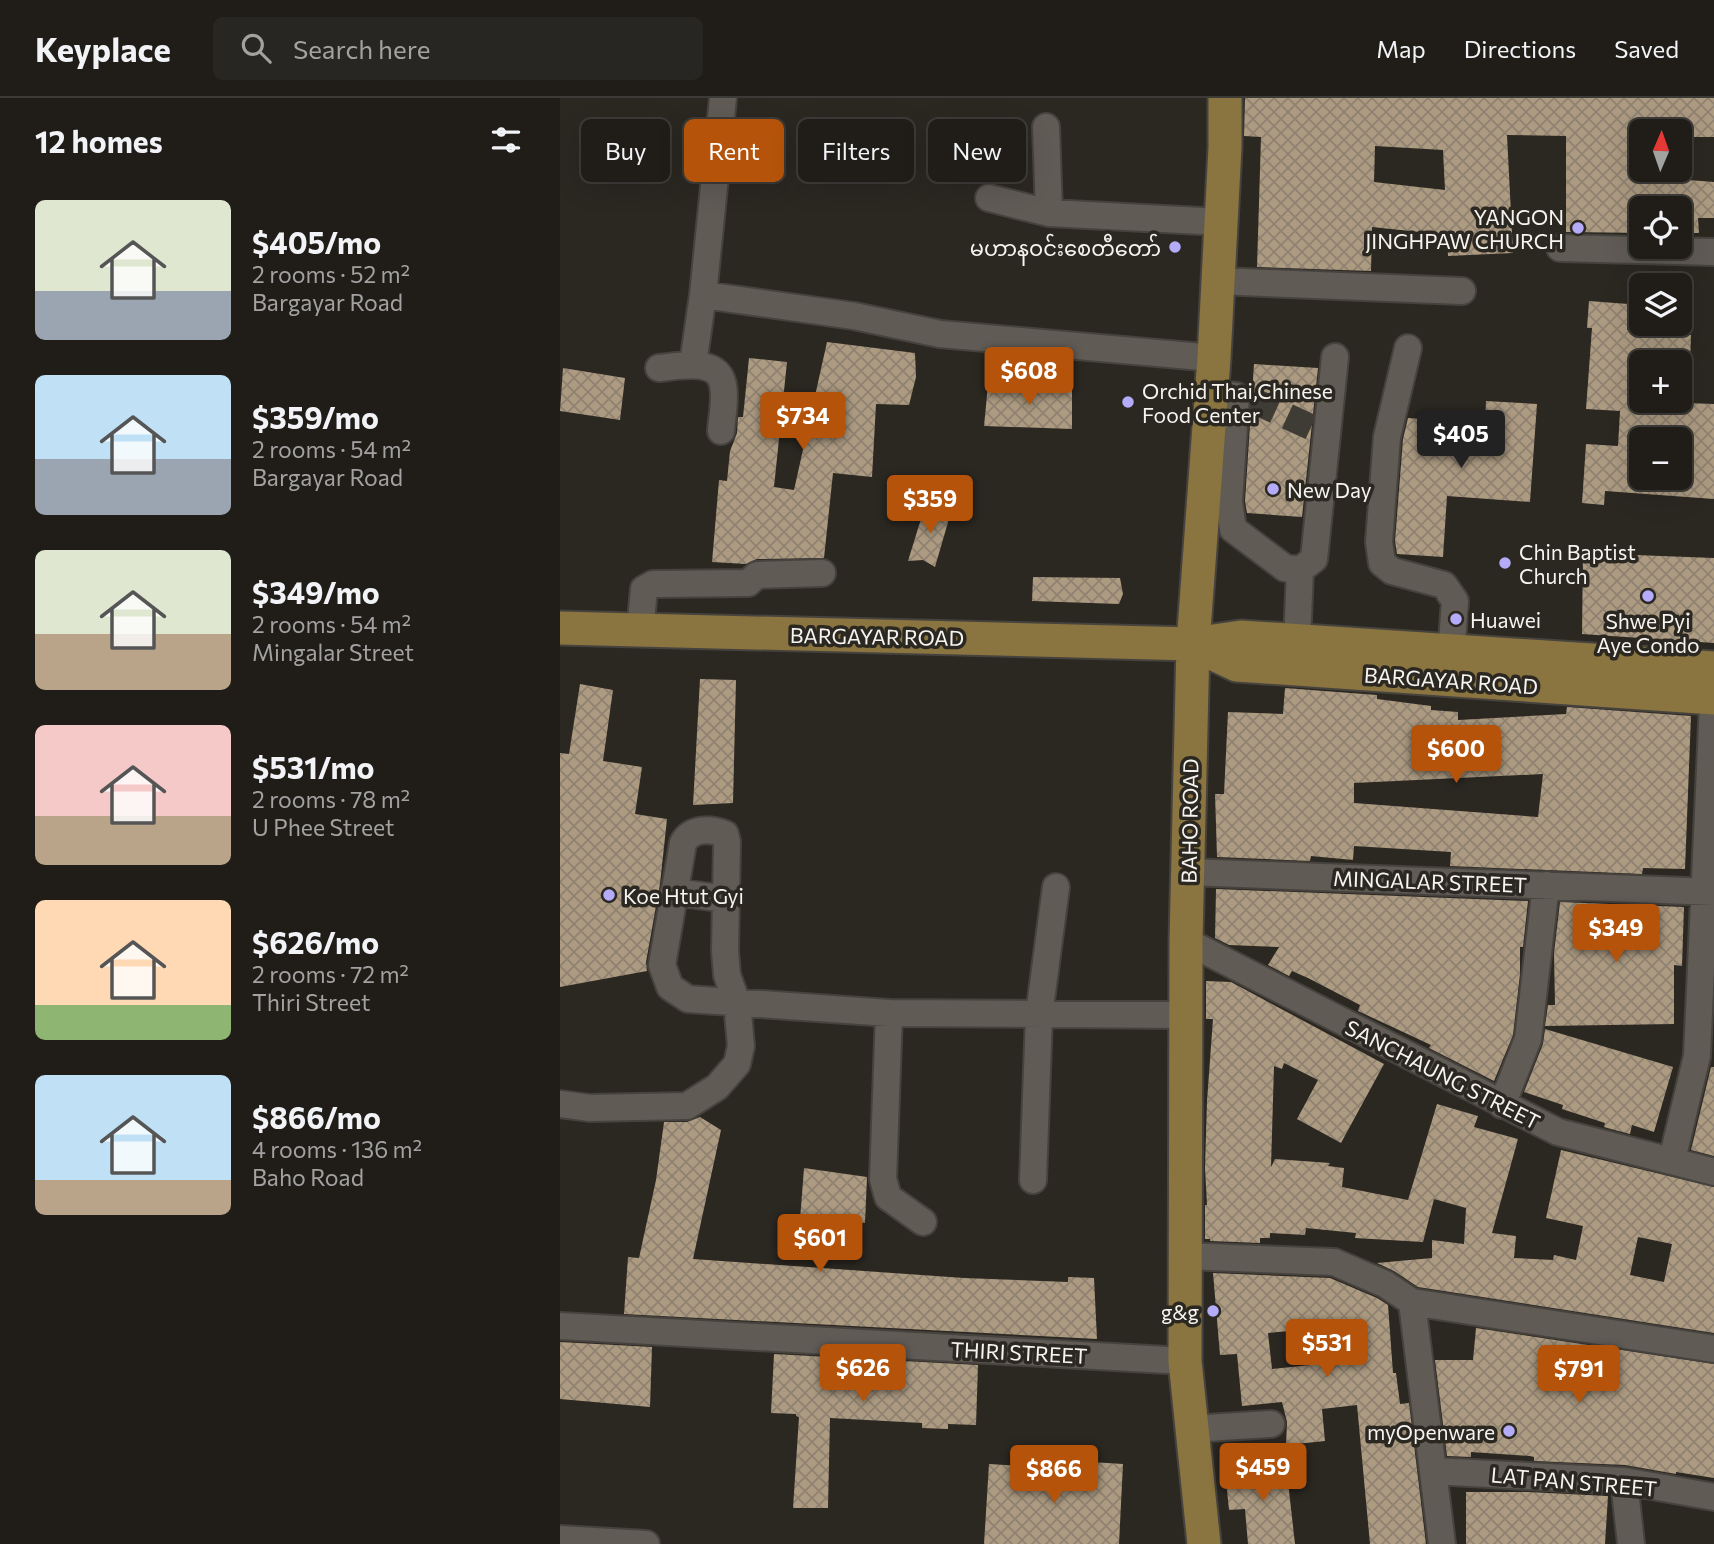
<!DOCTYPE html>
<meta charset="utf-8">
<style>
:root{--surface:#201d19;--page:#282622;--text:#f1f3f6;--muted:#a2a2a2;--line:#3d3b38;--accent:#b45309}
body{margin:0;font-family:Commissioner,"Noto Sans Myanmar",sans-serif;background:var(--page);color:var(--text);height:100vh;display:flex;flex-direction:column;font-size:26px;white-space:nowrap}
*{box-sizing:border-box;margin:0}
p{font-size:23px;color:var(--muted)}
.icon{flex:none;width:38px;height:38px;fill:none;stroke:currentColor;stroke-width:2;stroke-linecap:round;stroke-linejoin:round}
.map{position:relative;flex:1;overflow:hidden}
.side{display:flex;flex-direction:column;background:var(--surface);width:560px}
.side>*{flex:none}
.banner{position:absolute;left:21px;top:21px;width:665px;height:63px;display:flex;gap:14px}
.needle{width:46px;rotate:2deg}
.controls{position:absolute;left:1069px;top:21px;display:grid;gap:14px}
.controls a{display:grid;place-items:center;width:63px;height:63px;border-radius:10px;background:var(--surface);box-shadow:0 7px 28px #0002,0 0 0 2px var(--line);font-size:35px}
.price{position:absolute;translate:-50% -60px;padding:0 16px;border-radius:7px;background:var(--accent);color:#fff;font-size:23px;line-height:46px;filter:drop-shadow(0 2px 4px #0008)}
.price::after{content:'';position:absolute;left:50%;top:42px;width:21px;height:16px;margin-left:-10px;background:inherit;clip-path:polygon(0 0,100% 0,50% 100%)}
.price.current{background:#222;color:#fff}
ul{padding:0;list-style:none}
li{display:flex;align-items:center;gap:21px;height:175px;padding:0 35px}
li span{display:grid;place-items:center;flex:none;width:196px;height:140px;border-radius:10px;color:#555}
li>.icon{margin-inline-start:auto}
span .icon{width:84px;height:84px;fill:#fffc;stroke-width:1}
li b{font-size:30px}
h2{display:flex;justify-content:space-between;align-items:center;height:84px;padding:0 35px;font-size:30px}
.pill{padding:0 24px;border-radius:10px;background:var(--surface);box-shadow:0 7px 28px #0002,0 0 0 2px var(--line);font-size:24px;line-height:63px}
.pill.current{background:var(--accent);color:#fff}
header{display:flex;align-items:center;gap:42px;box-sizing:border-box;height:98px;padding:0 35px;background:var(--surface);border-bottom:2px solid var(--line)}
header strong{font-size:33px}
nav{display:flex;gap:38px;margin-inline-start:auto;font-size:24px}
.search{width:490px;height:63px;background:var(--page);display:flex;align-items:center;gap:18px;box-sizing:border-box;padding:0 24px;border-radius:10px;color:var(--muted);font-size:26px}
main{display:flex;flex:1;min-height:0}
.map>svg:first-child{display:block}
.building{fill:url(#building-cross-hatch);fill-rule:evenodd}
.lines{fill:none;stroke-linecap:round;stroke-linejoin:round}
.minor-tunnel{stroke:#3f3c36;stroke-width:26;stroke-dasharray:26 13;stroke-linecap:butt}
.minor-casing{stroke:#46423d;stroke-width:30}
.major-casing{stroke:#46423d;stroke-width:37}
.minor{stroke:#605b55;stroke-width:26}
.major{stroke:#8a7440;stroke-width:33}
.poi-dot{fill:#b4acf9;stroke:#2b2721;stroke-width:2.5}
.labels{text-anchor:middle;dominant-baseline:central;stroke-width:7;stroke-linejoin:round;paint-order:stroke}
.poi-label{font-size:21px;fill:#f7f4f0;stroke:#2b2721;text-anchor:start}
.street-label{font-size:21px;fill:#f7f4f0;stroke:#2b2721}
</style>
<header>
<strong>Keyplace</strong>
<div class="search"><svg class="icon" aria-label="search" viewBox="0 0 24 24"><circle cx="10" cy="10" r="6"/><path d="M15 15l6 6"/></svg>Search here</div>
<nav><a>Map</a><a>Directions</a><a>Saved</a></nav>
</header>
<main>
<section class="side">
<h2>12 homes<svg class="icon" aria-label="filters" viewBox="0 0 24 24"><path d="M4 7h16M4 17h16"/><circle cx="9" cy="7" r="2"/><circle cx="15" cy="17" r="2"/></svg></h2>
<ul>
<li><span style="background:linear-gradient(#dfe7d0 65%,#9aa5b1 0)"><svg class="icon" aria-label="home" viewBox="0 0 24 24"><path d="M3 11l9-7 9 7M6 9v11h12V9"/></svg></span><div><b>$405/mo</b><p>2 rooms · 52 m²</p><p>Bargayar Road</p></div></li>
<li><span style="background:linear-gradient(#bfe0f5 60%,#9aa5b1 0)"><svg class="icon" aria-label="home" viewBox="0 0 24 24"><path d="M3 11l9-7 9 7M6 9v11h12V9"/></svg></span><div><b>$359/mo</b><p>2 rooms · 54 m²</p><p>Bargayar Road</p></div></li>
<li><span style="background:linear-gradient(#dfe7d0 60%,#b9a48a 0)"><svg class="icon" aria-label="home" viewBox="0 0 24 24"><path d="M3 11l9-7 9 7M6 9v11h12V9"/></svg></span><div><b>$349/mo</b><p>2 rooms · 54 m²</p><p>Mingalar Street</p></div></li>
<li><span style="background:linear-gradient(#f6c9c9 65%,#b9a48a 0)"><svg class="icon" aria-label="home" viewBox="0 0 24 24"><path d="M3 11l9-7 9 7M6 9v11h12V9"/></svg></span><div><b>$531/mo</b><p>2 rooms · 78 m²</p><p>U Phee Street</p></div></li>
<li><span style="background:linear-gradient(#ffd9b3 75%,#8fb573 0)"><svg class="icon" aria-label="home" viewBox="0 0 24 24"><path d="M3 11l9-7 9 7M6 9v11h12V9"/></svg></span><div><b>$626/mo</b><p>2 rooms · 72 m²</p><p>Thiri Street</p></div></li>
<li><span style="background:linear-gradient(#bfe0f5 75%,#b9a48a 0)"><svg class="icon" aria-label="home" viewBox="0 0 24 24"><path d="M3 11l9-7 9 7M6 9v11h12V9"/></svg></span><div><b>$866/mo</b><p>4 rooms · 136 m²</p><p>Baho Road</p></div></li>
</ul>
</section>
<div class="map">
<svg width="1154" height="1446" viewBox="0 0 1154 1446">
<defs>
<pattern id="building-cross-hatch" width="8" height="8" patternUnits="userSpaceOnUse" patternTransform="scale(1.75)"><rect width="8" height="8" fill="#ac9a81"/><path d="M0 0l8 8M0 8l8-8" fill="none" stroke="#8f8270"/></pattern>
</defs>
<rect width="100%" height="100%" fill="#2b2721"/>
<path class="building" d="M685 0H1154V39H1120V33H1082V72H1127L1129 82 1154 84V120H1138L1139 135H1120V110H1082V135L1006 134V38L947 37 953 155 888 158 887 137 812 129 811 173 697 169 701 39 684 38ZM815 48 883 52 885 92 814 84Z
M1029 203 1068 206 1067 232 1131 237 1130 264H1082V303H1127V305L1154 306V401L1045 393 1044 407 1022 405 1026 346 1058 348 1060 313 1026 311 1032 230H1027ZM1082 341H1120V380H1082Z
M267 244 355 255 356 279 349 307 316 306 312 379 273 375 264 460 197 461 186 466 152 464 159 382 167 383 170 353 177 335 178 319H183L189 260 227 264 214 389 234 392Z
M694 266 758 270 742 419 687 415 685 403Z
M3 270 65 280 60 322 0 313Z
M428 287 512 291V331L424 328Z
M926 303 977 306 970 404 887 398 883 459 837 456 835 443 843 341 848 320 925 325Z
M379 407 391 414 375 469 363 462 348 463 364 411Z
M1023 455 1154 460V545L1022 536Z
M473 479 560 480 563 496 559 506 472 503Z
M140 581 176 582 173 705 133 707Z
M20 586 53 592 43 663 82 669 75 716 107 721 100 786 86 864 87 873 0 889V655L9 656Z
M725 590 817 597V601L871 608V612L898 614V622L1006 616 1007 609 1131 618 1125 771 1083 770 1082 776 890 768 891 754 794 748 793 762 751 758 750 763 657 759 655 696H664L668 614 723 616ZM983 676 978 719 794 705V685Z
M656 791 968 803 963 849H960V876L953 937 934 983 869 950 871 947 798 913 800 907 748 880 732 873 729 878 708 867 719 849 669 847 655 840Z
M1000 804 1124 809 1122 868 1114 867V926L985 928 988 907H995L994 855Z
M646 883 671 884 824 966 781 1045 737 1021 758 982 724 965 722 971 714 968 711 1069 715 1061 770 1065 768 1068 784 1070 782 1089 848 1102 877 1006 918 1018 914 1029 958 1041 932 1135 956 1138 954 1160 993 1162 994 1157 1016 1162 1023 1128 986 1120 1001 1052 1154 1089V1235L858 1189 834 1173 817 1165 872 1160V1142L904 1146 906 1110 874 1101 863 1144 795 1140 796 1135 746 1130 745 1137 710 1135V1140H700V1145L650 1143V1141H645V1107H647L645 1070 647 1003 653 921H646ZM1078 1139 1112 1146 1104 1184 1070 1177Z
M985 931 1113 969 1094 1034 1072 1027 1070 1036 1051 1031 1044 1029 1045 1025 1002 1011 1003 1007 964 994 983 946Z
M1151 969H1154V1058L1131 1052Z
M140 1019 161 1032 133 1161 404 1180 508 1184V1179L534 1180 537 1241 64 1216 68 1159 79 1160 96 1082 104 1024H127Z
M244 1070 307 1079 305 1125 240 1122Z
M653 1175 770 1180 817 1200 828 1207 833 1275H836L840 1306 849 1305 866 1446H810L797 1307 762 1311 765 1343 726 1347 727 1324 722 1304 682 1308 677 1256 660 1257ZM775 1229 779 1264 712 1271 708 1235Z
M916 1230 1154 1266V1380L1116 1374V1376L1065 1367 974 1363V1359L970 1358 911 1354V1359L887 1358 875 1262H913Z
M0 1244 92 1249 90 1309 0 1301Z
M214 1256 418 1267 416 1327 388 1326V1331L362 1330V1325L270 1320 268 1410H233L239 1319 236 1318V1316L211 1315Z
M515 1363 563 1366 559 1446H424L429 1366 515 1371Z
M726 1366 735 1446H688L685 1411 669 1412 665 1372Z
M906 1394H968L1048 1398 1045 1446H906Z"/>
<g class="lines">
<path class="minor-tunnel" d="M692 302 757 332"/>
<g class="minor-casing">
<path id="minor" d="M486 29 489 115
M429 100 489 115 661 124
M1000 150 1154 154
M658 183 902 193
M143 197 294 218 380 236 654 260
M848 250 827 339 819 444 822 465 832 473 884 487 895 503 890 571
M133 266 143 197 163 0
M99 270C119 268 158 259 163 287 166 301 162 319 161 333
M650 295 676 298 669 404 673 431 725 470 740 472 754 461 775 259
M80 533 84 491 93 486 188 485 197 477 262 475
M737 544 740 472
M628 774 1154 794
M114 794 166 801
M626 843 998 1034 1154 1074
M329 915 323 1081 328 1099 363 1124
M0 1006 30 1010 127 1008 157 989 177 966 181 948 177 905 167 877 165 853 167 744 165 736C150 730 131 730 123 745L102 867 110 889 128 901 329 915 626 917
M942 1007 968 941 986 787
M1112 1062 1137 958 1154 582
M473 1082 479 917 496 789
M624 1158 774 1164 825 1186 852 1204 1154 1251
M852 1204 882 1446
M0 1228 625 1263
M631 1331 711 1326
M873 1373 1064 1383 1154 1399
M1064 1383 1071 1446
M0 1441 86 1446"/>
</g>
<g class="major-casing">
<path id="major" d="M0 530 633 546 681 539 1154 570
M633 546 677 567 1154 600
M644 1446 625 1263 626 843 633 546 654 260 665 49V0"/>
</g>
<use href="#minor" class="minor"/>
<use href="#major" class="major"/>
</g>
<g class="poi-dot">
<circle cx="1018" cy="130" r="7"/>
<circle cx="615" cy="149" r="7"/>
<circle cx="568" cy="304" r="7"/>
<circle cx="713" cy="391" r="7"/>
<circle cx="945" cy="465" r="7"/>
<circle cx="1088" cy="498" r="7"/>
<circle cx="896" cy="521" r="7"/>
<circle cx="49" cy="797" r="7"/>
<circle cx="653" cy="1213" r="7"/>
<circle cx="949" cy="1333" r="7"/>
</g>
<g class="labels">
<g class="poi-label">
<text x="1004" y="118" text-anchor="end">YANGON<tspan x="1004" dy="24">JINGHPAW CHURCH</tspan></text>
<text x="601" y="149" text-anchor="end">မဟာနဝင်းစေတီတော်</text>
<text x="582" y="292">Orchid Thai,Chinese<tspan x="582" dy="24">Food Center</tspan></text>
<text x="727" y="391">New Day</text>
<text x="959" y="453">Chin Baptist<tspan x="959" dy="24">Church</tspan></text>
<text x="910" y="521">Huawei</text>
<text x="1088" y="522" text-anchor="middle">Shwe Pyi<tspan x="1088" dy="24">Aye Condo</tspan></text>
<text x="63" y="797">Koe Htut Gyi</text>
<text x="639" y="1213" text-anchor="end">g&amp;g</text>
<text x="935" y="1333" text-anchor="end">myOpenware</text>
</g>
<g class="street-label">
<text transform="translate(317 538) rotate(1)">BARGAYAR ROAD</text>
<text transform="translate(891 582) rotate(4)">BARGAYAR ROAD</text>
<text transform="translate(629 723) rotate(-89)">BAHO ROAD</text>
<text transform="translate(870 783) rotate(2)">MINGALAR STREET</text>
<text transform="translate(883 976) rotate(27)">SANCHAUNG STREET</text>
<text transform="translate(459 1254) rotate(3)">THIRI STREET</text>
<text transform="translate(1014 1383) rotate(5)">LAT PAN STREET</text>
</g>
</g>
</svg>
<div class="controls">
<a><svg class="needle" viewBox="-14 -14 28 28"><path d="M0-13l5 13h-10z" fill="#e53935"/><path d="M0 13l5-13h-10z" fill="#a2a2a2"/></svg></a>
<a><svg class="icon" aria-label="locate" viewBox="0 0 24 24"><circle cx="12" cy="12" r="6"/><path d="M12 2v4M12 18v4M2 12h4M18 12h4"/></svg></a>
<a><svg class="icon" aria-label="layers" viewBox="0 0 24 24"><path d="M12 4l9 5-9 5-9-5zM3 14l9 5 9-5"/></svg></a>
<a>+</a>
<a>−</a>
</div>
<b class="price" style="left:469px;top:309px">$608</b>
<b class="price" style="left:243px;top:354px">$734</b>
<b class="price current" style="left:901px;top:372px">$405</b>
<b class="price" style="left:370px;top:437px">$359</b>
<b class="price" style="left:896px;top:687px">$600</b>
<b class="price" style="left:1056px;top:866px">$349</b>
<b class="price" style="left:260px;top:1176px">$601</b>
<b class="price" style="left:767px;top:1281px">$531</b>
<b class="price" style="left:303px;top:1306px">$626</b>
<b class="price" style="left:1019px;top:1307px">$791</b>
<b class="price" style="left:703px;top:1405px">$459</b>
<b class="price" style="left:494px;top:1407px">$866</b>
<div class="banner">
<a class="pill">Buy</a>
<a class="pill current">Rent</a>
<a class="pill">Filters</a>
<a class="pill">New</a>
</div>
</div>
</main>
